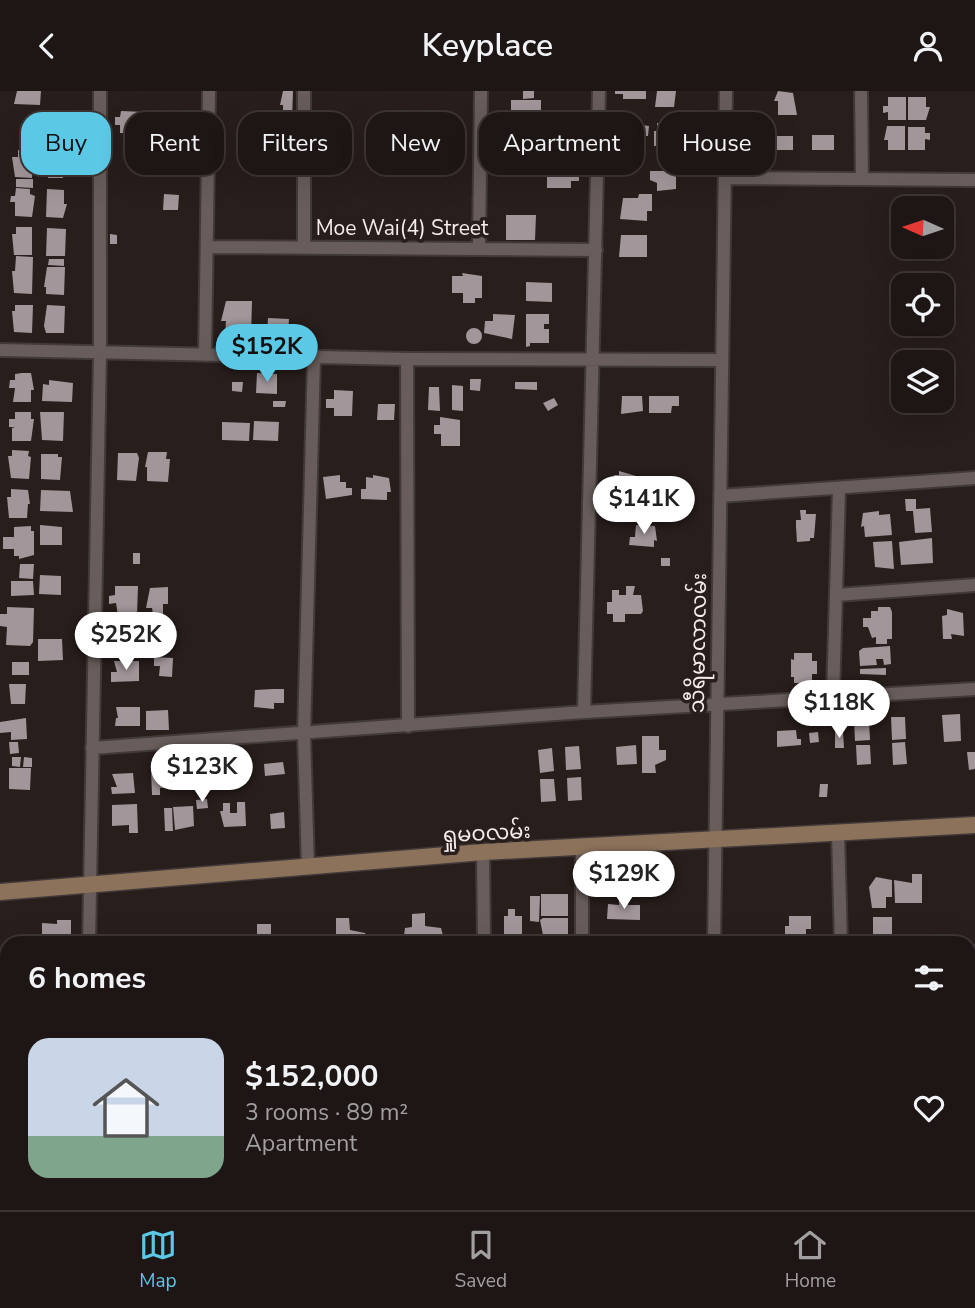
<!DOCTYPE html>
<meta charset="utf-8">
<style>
:root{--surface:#1e1615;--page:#261f1e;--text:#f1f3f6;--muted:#a19fa0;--line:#3c3534;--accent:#5bc8e6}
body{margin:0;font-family:"Nunito Sans","Noto Sans Myanmar",sans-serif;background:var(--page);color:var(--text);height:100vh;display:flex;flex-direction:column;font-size:26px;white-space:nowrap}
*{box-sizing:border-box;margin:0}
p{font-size:23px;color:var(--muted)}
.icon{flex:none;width:38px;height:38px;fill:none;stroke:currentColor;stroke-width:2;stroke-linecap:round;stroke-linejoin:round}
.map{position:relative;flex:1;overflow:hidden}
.drawer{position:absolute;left:0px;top:845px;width:976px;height:275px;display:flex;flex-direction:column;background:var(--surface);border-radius:21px 21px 0 0;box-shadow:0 7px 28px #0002,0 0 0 2px var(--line)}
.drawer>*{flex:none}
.hud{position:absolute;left:21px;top:21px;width:934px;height:63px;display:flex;gap:14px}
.needle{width:46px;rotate:273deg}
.tools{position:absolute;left:891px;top:105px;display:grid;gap:14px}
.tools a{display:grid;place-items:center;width:63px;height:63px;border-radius:14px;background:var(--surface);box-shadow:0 7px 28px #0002,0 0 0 2px var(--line);font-size:35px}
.price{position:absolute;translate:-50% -60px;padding:0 16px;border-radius:24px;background:#fff;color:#222;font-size:23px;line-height:46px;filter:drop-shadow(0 2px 4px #0008)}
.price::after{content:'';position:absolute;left:50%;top:42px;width:21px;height:16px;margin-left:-10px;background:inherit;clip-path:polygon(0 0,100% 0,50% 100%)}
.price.current{background:var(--accent);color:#111}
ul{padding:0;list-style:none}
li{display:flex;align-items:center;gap:21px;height:175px;padding:0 28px}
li+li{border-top:2px solid var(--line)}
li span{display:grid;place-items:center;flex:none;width:196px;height:140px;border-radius:21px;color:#555}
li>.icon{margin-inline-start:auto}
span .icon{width:84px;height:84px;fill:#fffc;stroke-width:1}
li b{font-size:30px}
h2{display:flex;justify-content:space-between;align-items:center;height:84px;padding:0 28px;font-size:30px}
.tag{padding:0 24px;border-radius:21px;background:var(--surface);box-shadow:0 7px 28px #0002,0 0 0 2px var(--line);font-size:24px;line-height:63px}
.tag.current{background:var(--accent);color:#111}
header{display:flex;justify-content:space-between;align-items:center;height:91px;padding:0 28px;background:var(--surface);font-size:32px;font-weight:600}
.tab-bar{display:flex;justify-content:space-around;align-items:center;height:98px;border-top:2px solid var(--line);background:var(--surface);font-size:19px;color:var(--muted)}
.tab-bar a{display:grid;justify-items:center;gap:4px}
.tab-bar .current{color:var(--accent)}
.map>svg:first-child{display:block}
.building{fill:#a2969a}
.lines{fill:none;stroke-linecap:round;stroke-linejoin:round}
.street-casing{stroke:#423a39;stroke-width:16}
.secondary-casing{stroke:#423a39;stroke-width:19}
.street{stroke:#685d5a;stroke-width:12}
.secondary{stroke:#8d725b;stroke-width:16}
.labels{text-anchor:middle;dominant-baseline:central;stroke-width:7;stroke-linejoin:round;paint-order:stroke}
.street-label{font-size:21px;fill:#f4edec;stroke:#281e1c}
</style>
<header><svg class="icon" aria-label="back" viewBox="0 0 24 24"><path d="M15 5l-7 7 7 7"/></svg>Keyplace<svg class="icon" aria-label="person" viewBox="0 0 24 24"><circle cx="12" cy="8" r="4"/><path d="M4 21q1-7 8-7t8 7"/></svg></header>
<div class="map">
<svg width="975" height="1119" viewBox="0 0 975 1119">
<rect width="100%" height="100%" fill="#281e1c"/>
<path class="building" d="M17 0H41L40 14 14 13Z
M283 0H293L292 29 283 26V14H280Z
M523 0H534V7L523 8Z
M615 0H646V8H623V3H615Z
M657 0H676L674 16H655Z
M778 0 793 2 797 24H778V10H774Z
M888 6H906V29H888V21L883 22V15H888Z
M908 6H926V16H930L926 29H908Z
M511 9H541V30L511 29Z
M121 20 145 21 142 51H133L134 42H120V34H115V26H120Z
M47 26H61V32H70V37L76 36V43H70V52H50Z
M664 27 672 28V36H675L672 55H654V40H657V32H664Z
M620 31 649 35 648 45H642V50H633V45H619Z
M887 35H905V59H888V49H884Z
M908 36H925V42H930V49L925 48V59H908Z
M552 40H573V51H578V61H556V66H547V55H552Z
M812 44H834V59H812Z
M771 45H793V59H771Z
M515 46H540V66H513V58H518Z
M18 59 33 60 32 87 15 86 12 66H18Z
M48 60 63 63V87H48V81H45Z
M154 64H174L175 83H154Z
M547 73H572V81H579V90H571V97H547Z
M650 80H676V98L657 100V92L650 89Z
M16 88H33V97L16 96Z
M16 97 30 98V103L35 105 32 126 15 125V111H10L11 105H15Z
M47 98 64 99V113H67L63 127 46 126Z
M164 103 179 104 178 119H163Z
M639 103H652V120H647V130L620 128 623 107H638Z
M506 124H536L535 149H506Z
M16 136H32V164H14L12 143H16Z
M47 137 66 138 65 165H46Z
M110 143 117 144V153H110Z
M621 144H647V166H619Z
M16 165 33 166 32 203 14 202 12 180H15Z
M49 168H64V175L48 174Z
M47 176H65L64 204 46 203V196H44Z
M462 182 482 185V207H475V212H463V202H452V185H463Z
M526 191 552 192V211L526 210Z
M226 210H252L251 246H243V249L225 245 226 230H221Z
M15 214H33L32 242 14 241 12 220H15Z
M47 214 65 215 64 242H46L44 235Z
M493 223 515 224 512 248 484 242 485 230H493Z
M526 223H549V233H544V238H549V252H530V255L526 256Z
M268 227 289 228 288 242 267 245Z
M466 245a8 8 0 1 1 16 0a8 8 0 1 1-16 0Z
M22 282H31L34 299H31V311H13L15 297H9L10 289H15V283Z
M257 282 277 283V303L256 302Z
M470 288H481L480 300 470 299Z
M49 289 73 292 72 311 42 310 43 293 49 294Z
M232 291H243L242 301 232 300Z
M515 291H537V299L515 298Z
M452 294 463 295V320L452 319Z
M429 296H439L440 320 428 319Z
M334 299 353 300 352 325H334V317H326V308H334Z
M622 305H642L643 320 621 323Z
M649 305H679V315H672L671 322H649Z
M554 307 558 314 548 320 543 312Z
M273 310H286L285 316H273Z
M378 313H395L394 329H377Z
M15 321H31V328H34L31 350H12V337L15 336H9V328H15Z
M40 321H64L63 350 42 349Z
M440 326 460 329V355H441V343H434V334H440Z
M254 330 279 331 278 350 253 349Z
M222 331 250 332 249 350 222 349Z
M12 359 29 360 28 365 31 366 29 388 11 387 8 365H12Z
M148 361H167L166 368H170L168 391 147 390V376H145Z
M118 362H137L139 367 136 390 117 389Z
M41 363H58V366H62L60 389 41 388Z
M619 380 646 388 645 401 639 400 638 407 613 405 614 384H619Z
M340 384V391H346V397H352V404L326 408 323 386Z
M373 384 389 387 391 401H387V409L361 408V398H366V386L373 387Z
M11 398 28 399 30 413H28L27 427H9L7 406H11Z
M41 399 70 400 73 421 40 420Z
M905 408H916V418L930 417 932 441 915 442 913 420H906Z
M800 419H806V423H816L814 447H810V450L797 451 796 435V429H801Z
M879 420V424L890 423 892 444 865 446 864 435 861 436 863 422Z
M40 434 62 436V454H40Z
M636 434 655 435 657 450 654 449V456L629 454 630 446H635Z
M31 435V440H34V464L19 468V465H14V458H3V446H14V436Z
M932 447 933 472 901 474 899 451Z
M892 450 894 478 875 476 873 451Z
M133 462H140V473H133Z
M661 467H670V475H661Z
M20 473H34L33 488 19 487Z
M40 484 61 485V504L39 503Z
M11 490H33L34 504 11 505Z
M115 495H138L137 524H118L116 512 109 513V505L115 504Z
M626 495H635L633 504H641L643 520 641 523H625V531H613V523H607V511H612V499H619V504H626Z
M168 496V513H163V523H153L152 517H146L150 497Z
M7 516 34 517 33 551 30 555 6 554 7 536 0 535V523H7Z
M878 516H890L892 521V548H887V553H876V546L872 547 868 536H863V527H871V520H878Z
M947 518 963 522 964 545 951 543 952 548H943L942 525 947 524Z
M117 531H138L139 560H119L118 553H113L112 540Z
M151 533H168V558H152Z
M38 548H62L63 569 38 570Z
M890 555 891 573 884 574 883 568H876L877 574 860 575 859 560 863 557Z
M794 562H812V570H817V583H812V592H794V586H791V568L794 569Z
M154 566 173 567 172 586 159 585 160 575H154Z
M114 570H139V590L111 591V581H117Z
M12 571H29V584H12Z
M886 577V584L860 583V578Z
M9 593H26L25 613H11Z
M273 598H284V612H274V618L254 616 255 599Z
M116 616H140V635H115L116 627H118Z
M168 619 169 639H146V620Z
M960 623 961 650 944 651 942 624Z
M891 626H905L906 648 892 649Z
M26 627 27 648 11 649V641L0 642V631Z
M854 629H869L870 649 855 650Z
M796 639 797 648H801V654L777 656V640Z
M818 641 819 651 810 652 809 642Z
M835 641H843L844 657H835Z
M642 645H659V659H666V669L655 674 656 682H642Z
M9 651H18L19 662 10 663Z
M905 651 907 673 893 674 892 652Z
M636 654 637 673 617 674 616 656Z
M856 654H870L871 673 857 674Z
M579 655 581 678 566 679 565 656Z
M552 657 554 680 540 682 538 659Z
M967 661H975V678L969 679Z
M12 666H21L20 676 12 675Z
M24 666 32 667V676H23Z
M283 671 285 683 265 685 264 673Z
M9 677H31L30 699 9 698Z
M159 677V682H167V697H160V704H152L151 678Z
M133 682 135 702 112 703 111 696H117L112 683Z
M581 686 582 709 568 710 567 687Z
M540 688H554L556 710 541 711Z
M820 693H828L827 706H819Z
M207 708 208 717 197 718 196 709Z
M237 711H245L246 735 224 736 220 720H223V712H230V722H237Z
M137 713 138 742H129V734L112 735V714Z
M193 715 194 735 175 739 173 716Z
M164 717H172L173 740H165Z
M284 721 285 737 271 738 270 723Z
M912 783H922V812H895L894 789 912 792Z
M876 786 892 789V806H886V817H872L869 796Z
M541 803H568V825H541Z
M530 805H540L539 831 530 830Z
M619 807H628V814H640V829L607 828 608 813 619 814Z
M508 818H515V825H522V843H504V825H508Z
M425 822V835L441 837 445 852H403L405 837 412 836V823Z
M789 825H811V838H806V852H778V850H785V835H789Z
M873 826H892V846H873Z
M336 827H349L350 839 365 842 369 852H327L331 844H336Z
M543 827H568V844H543L540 829Z
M57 829H71V852H54L55 845H42V832L57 833Z
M257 833H271V844H282V847H288V852H251V847H257Z
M6 1113H30L29 1119H9Z
M131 1113H175V1117L131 1119Z
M208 1113H253L252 1117 208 1119Z
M291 1113H349V1119H291Z
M379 1113H397L396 1119H379Z
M428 1113H483V1119H440L428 1118Z
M506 1113H561V1119H505Z
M597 1113H641V1119H597Z
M858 1113H878V1119H858Z
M927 1113 951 1114V1119H927Z"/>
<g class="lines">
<g class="street-casing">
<path id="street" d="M861 0 862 88
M725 87 975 89
M208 156 596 159
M304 156V0
M479 156 481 0
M0 259 407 268 722 269
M205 264 209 0
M407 268 408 635
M720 405 975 387
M836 504 975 494
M833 606 839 399
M584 621 599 0
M92 657 584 621 975 598
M838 741 841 852
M483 761 484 852
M308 777 304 643 314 267
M89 852 100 261V0
M582 852V758
M714 852 726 0
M970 861H975
M970 1061H975
M580 1113V1119
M84 1119V1113
M714 1119V1113
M839 1119V1113"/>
</g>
<g class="secondary-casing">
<path id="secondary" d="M0 801 483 761 975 734"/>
</g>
<use href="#street" class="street"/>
<use href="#secondary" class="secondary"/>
</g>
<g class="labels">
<g class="street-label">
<text x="402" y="137">Moe Wai(4) Street</text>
<text transform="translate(698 552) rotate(-89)">သီရိမာလာလမ်း</text>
<text transform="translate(486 742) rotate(-3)">ရှုမဝလမ်း</text>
</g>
</g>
</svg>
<div class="tools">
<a><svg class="needle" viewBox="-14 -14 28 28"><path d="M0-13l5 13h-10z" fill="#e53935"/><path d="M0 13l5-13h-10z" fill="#a19fa0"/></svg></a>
<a><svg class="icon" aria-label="locate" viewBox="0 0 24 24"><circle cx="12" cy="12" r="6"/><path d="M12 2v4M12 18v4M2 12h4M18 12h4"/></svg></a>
<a><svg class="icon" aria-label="layers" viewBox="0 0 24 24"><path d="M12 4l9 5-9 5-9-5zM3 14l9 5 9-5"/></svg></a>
</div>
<b class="price current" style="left:267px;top:293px">$152K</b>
<b class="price" style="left:644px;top:445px">$141K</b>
<b class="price" style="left:126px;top:581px">$252K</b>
<b class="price" style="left:839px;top:649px">$118K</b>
<b class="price" style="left:202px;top:713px">$123K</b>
<b class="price" style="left:624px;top:820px">$129K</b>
<div class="hud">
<a class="tag current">Buy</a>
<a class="tag">Rent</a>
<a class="tag">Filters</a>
<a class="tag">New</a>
<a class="tag">Apartment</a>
<a class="tag">House</a>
</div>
<section class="drawer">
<h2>6 homes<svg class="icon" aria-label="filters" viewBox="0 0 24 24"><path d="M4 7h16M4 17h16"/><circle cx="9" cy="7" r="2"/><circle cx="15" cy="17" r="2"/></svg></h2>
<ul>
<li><span style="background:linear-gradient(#c9d6e8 70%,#7fa58c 0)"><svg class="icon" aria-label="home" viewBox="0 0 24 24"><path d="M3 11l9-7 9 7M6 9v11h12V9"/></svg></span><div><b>$152,000</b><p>3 rooms · 89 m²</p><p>Apartment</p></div><svg class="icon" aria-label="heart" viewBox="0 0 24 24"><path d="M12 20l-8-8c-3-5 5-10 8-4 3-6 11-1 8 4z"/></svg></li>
</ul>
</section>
</div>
<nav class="tab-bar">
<a class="current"><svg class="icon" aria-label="map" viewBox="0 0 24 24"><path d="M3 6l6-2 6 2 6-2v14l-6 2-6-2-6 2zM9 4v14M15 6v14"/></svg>Map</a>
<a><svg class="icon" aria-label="saved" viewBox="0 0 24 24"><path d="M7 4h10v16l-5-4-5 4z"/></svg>Saved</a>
<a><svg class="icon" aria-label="home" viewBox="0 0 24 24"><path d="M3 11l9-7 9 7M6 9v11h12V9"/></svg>Home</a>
</nav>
